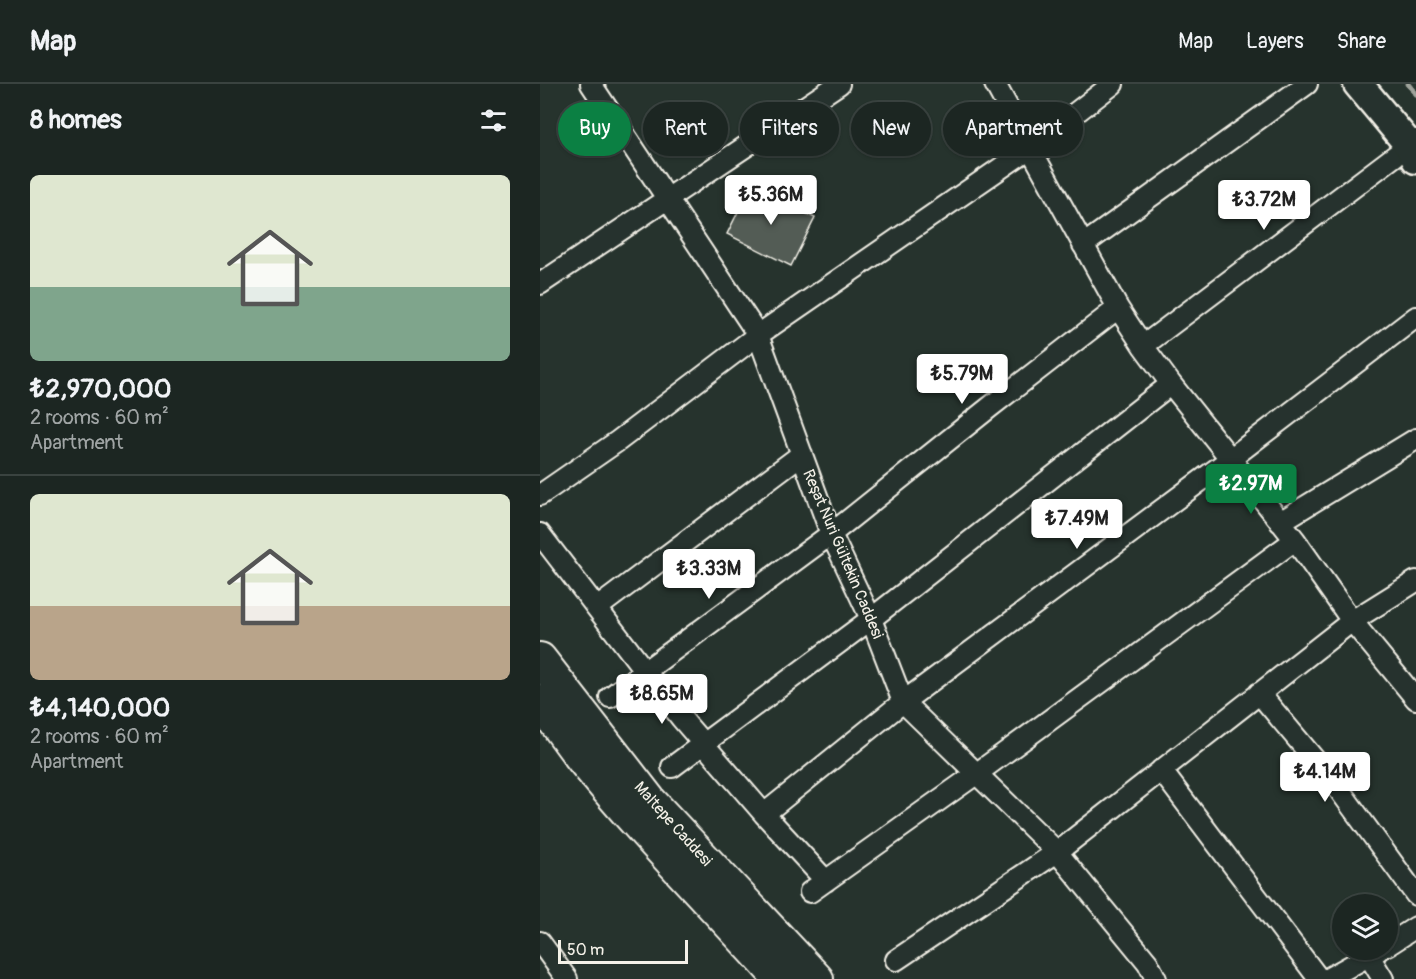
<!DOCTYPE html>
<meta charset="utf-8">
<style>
:root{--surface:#1c2622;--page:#252e2a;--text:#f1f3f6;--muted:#a0a5a5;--line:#3a4340;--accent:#0b8043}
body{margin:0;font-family:Pangolin,sans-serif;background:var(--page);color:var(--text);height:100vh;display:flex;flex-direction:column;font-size:22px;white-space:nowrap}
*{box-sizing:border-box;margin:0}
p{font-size:20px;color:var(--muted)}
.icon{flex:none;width:33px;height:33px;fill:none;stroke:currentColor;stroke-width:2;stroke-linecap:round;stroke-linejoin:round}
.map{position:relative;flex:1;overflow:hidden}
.side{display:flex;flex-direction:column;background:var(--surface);width:540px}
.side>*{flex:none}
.guide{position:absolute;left:18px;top:18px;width:570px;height:54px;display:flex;gap:12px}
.tools{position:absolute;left:792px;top:810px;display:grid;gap:12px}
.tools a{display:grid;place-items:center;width:66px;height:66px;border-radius:50%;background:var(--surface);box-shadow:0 2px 4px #0004,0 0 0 2px var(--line);font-size:30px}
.scale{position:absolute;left:18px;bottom:15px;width:130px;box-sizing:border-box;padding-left:6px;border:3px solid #f4f1e8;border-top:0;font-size:16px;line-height:21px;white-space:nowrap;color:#f4f1e8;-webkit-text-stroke:4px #26332d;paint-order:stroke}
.price{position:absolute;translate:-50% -51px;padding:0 14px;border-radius:6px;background:#fff;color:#222;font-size:20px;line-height:39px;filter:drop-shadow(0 2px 3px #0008)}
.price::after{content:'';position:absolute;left:50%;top:36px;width:18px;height:14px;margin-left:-9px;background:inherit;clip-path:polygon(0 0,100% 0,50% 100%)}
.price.selected{background:var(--accent);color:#fff}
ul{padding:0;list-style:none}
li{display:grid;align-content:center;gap:12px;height:318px;padding:0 30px}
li+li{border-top:2px solid var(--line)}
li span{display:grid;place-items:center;height:186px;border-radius:9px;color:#555}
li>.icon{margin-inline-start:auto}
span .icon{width:108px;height:108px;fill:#fffc;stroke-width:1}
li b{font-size:26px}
h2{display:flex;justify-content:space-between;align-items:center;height:72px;padding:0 30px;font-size:26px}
.pill{padding:0 21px;border-radius:27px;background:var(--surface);box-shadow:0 2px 4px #0004,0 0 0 2px var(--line);font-size:21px;line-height:54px}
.pill.selected{background:var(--accent);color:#fff}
header{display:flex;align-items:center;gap:36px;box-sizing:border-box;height:84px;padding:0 30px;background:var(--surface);border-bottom:2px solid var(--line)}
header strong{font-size:28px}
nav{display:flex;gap:33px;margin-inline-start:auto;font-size:21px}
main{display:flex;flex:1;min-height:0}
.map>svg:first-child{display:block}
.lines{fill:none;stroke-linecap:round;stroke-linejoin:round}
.stream{stroke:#9fa39b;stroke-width:5}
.building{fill:#525c55;stroke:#f4f1e8;stroke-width:1.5}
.street-casing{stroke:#f4f1e8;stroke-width:24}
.secondary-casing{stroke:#f4f1e8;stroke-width:33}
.primary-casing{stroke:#f4f1e8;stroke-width:36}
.street{stroke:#26332d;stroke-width:20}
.secondary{stroke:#26332d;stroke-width:28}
.primary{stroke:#26332d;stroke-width:32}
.labels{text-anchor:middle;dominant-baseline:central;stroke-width:5;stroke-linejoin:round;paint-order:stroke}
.street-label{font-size:16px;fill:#f4f1e8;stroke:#26332d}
</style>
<header>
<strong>Map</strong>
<nav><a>Map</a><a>Layers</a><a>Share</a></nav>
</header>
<main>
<section class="side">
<h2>8 homes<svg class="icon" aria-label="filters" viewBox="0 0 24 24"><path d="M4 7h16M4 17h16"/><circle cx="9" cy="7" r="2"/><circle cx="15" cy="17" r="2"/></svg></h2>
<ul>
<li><span style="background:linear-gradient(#dfe7d0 60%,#7fa58c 0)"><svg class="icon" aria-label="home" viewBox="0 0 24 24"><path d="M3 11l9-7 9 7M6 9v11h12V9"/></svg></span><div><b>₺2,970,000</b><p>2 rooms · 60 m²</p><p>Apartment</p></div></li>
<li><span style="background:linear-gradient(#dfe7d0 60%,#b9a48a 0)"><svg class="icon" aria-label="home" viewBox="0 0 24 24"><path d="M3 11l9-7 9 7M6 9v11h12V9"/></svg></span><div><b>₺4,140,000</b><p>2 rooms · 60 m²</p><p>Apartment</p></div></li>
</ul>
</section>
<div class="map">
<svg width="876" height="895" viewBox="0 0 876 895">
<rect width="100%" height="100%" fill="#26332d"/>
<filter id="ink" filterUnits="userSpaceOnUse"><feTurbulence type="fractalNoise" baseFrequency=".0167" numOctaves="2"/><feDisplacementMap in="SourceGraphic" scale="12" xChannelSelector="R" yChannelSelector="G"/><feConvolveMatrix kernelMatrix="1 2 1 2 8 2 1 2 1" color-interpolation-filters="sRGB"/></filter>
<g filter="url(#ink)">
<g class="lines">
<path class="stream" d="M868 0 876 10"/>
</g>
<path class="building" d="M211 102 275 134 251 182 187 150Z"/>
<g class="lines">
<g class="street-casing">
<path id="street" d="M51 0 218 251 291 450 331 535 363 618 517 768 608 879 616 895
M455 0 578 224 603 262 631 300 755 456 812 537 876 615
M543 161 767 0
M0 200 299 0
M603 262 876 56
M0 411 78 357 218 251 490 64 573 0
M740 438 876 355
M0 450 141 634 224 730 286 797
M57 524 262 370
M719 609 795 700 876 811
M70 613 291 450 450 323 578 224
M132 683 331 535 631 300
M621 686 779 895
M224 730 363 618 690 375 876 233
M270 808 436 690 755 456
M0 858 27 895
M848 861 876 843
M829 872 843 895
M356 876 517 768 812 537 876 497
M787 895 839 866"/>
</g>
<g class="secondary-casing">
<path id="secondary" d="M818 0 869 61 876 75"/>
</g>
<g class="primary-casing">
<path id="primary" d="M0 575 111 718 277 895
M0 617C14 636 28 657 43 676 105 753 175 822 240 895"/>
</g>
<use href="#street" class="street"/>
<use href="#secondary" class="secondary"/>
<use href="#primary" class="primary"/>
</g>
</g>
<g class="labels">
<g class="street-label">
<text transform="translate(303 470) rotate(67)">Reşat Nuri Gültekin Caddesi</text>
<text transform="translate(133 740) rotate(48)">Maltepe Caddesi</text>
</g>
</g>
</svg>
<div class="tools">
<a><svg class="icon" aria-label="layers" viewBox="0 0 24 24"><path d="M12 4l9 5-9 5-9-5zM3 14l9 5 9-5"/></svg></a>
</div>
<div class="scale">50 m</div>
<b class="price" style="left:231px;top:142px">₺5.36M</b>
<b class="price" style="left:724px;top:147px">₺3.72M</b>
<b class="price" style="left:422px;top:321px">₺5.79M</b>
<b class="price selected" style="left:711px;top:431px">₺2.97M</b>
<b class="price" style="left:537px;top:466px">₺7.49M</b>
<b class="price" style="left:169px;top:516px">₺3.33M</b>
<b class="price" style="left:122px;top:641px">₺8.65M</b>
<b class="price" style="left:785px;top:719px">₺4.14M</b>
<div class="guide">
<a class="pill selected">Buy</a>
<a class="pill">Rent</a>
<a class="pill">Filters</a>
<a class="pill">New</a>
<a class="pill">Apartment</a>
</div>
</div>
</main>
